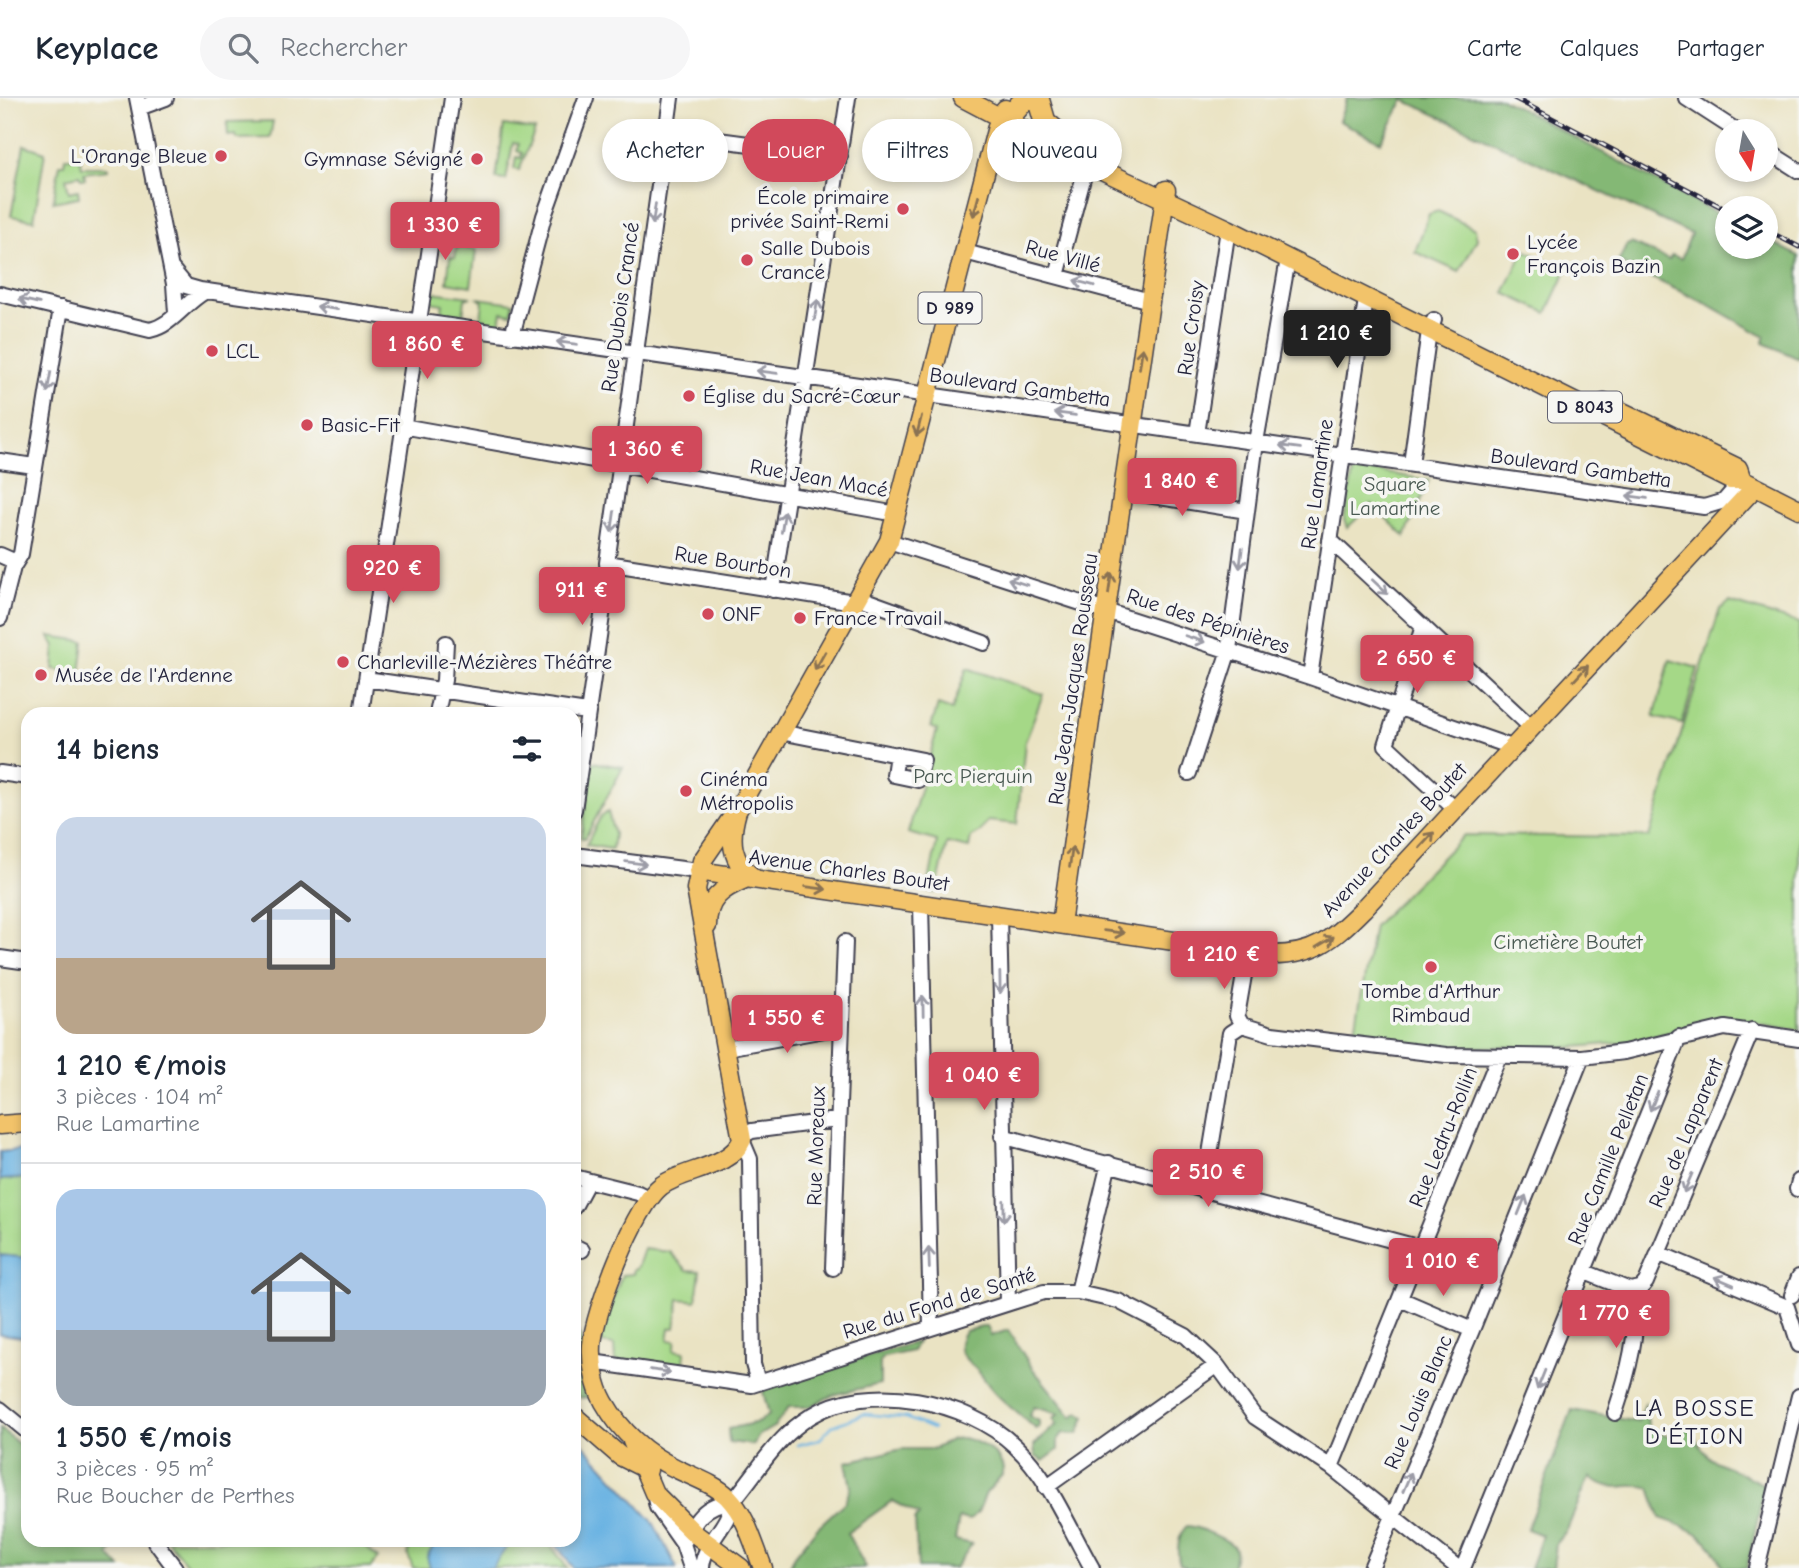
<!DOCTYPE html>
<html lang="fr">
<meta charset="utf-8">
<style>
:root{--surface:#fff;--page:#f6f6f7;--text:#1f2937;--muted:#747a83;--line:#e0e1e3;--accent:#d1495b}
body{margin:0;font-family:"Comic Neue",sans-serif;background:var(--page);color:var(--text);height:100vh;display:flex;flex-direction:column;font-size:26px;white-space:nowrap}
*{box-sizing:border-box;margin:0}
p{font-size:23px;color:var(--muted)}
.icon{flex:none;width:38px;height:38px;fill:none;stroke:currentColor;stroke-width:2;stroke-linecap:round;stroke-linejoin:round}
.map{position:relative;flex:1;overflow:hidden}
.details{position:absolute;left:21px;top:609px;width:560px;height:840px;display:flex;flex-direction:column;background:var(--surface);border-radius:21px;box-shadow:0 4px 10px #0003}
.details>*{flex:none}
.banner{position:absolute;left:602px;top:21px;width:665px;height:63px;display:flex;gap:14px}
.needle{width:46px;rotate:169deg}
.tools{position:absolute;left:1715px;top:21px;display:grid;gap:14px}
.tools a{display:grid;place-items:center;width:63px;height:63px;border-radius:50%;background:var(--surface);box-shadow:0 4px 10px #0003;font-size:35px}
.price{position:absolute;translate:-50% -60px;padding:0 16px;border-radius:7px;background:var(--accent);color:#fff;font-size:23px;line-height:46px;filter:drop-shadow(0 2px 4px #0008)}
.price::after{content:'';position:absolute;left:50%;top:42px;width:21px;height:16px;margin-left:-10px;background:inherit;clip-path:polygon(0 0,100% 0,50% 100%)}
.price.on{background:#222;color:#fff}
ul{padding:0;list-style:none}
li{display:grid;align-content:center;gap:14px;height:371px;padding:0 35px}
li+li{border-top:2px solid var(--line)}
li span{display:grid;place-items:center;height:217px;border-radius:21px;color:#555}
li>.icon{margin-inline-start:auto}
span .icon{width:126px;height:126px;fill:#fffc;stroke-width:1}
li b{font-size:30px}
h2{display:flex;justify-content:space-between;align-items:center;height:84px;padding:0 35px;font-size:30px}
.pill{padding:0 24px;border-radius:32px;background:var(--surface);box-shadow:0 4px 10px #0003;font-size:24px;line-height:63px}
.pill.on{background:var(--accent);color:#fff}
header{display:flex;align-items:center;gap:42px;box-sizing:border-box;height:98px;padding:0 35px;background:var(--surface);border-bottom:2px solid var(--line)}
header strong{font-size:33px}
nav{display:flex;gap:38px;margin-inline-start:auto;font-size:24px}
.search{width:490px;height:63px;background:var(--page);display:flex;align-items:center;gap:18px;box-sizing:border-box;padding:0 24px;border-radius:38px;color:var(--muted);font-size:26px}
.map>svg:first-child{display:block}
.green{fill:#a5d887;stroke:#647d61;stroke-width:2}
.forest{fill:#84b874;stroke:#536d58;stroke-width:2}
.water{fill:#6ab3e2;stroke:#466a8e;stroke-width:2}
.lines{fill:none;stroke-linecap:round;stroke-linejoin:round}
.stream{stroke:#6ab3e2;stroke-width:2.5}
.minor-casing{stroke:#403f4f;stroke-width:18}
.major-casing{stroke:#403f4f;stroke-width:21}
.highway-casing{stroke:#403f4f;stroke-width:24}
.minor{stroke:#fff;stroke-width:14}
.major{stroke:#f2c36a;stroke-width:18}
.highway{stroke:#f2c36a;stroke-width:21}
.rail-casing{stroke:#22223b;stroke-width:5}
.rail{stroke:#f6f6f2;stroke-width:2.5;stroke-dasharray:8;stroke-linecap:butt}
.oneway{stroke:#8a7252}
.oneway2{stroke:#9c9ca7}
.poi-dot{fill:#d1495b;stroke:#f6f6f2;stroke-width:2.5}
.labels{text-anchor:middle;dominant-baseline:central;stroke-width:7;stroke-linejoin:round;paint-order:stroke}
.shield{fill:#f6f6f2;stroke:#626272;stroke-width:2}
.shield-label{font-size:19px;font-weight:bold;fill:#22223b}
.poi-label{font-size:21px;fill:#22223b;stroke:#f6f6f2;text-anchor:start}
.street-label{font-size:21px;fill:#22223b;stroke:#f6f6f2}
.park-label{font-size:21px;fill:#495952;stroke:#f6f6f2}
.quarter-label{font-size:24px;letter-spacing:2px;fill:#22223b;stroke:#f6f6f2}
</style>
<header>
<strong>Keyplace</strong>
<div class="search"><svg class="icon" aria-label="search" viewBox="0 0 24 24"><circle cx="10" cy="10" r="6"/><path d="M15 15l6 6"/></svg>Rechercher</div>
<nav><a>Carte</a><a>Calques</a><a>Partager</a></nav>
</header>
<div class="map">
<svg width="1799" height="1470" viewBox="0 0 1799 1470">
<rect width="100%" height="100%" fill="#f6f6f2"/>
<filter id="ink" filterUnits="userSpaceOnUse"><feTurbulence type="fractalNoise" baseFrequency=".0143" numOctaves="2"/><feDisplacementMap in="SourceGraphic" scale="14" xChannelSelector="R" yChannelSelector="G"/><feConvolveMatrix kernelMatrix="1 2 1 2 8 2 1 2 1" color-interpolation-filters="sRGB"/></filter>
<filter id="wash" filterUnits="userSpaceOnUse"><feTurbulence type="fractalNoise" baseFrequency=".00686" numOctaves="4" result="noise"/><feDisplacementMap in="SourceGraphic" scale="28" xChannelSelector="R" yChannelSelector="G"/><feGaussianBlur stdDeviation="1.57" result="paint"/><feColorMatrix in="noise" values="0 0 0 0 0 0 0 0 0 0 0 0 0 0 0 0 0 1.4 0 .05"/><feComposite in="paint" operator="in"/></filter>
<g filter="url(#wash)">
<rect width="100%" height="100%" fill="#eae3c3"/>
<path class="green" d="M273 23 270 40 237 41 236 37 228 38 227 24Z
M504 27 535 32 519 72 514 71 516 59 521 60 522 55 517 53 518 46 513 45 506 82 496 81Z
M24 47 45 54 34 122 11 118Z
M65 60H80L82 69H108V72L84 75 85 81H81L79 77 66 80 69 94 78 92 79 99 53 104 60 66H64Z
M1438 113 1475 131 1477 141 1459 174 1415 154 1429 116Z
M457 148 476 152 471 188 447 184 450 159H455Z
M1524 152 1567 172 1547 215 1504 195Z
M432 194 471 199 465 201 463 218 468 221 441 218 443 206 430 204Z
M478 200 514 205 511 216 502 214 500 226 475 222 481 220 483 204Z
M1354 370 1429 382 1405 439 1372 406 1347 430 1344 422Z
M1730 504 1799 525V932L1730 919 1631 944 1574 949H1419L1353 943 1374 828 1464 737 1649 739 1720 511Z
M49 538 84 543 80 575 53 571 55 548Z
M1670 562 1698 570 1682 626 1654 619Z
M967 570 1043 596 1025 644 1017 726 988 723 980 734 971 739 969 750 947 745 936 795 927 794 937 743 908 735 937 632 931 629 938 607 952 612Z
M592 664 623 669 585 740H581Z
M608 714 614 736 612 751 586 747 601 718Z
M28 1080V1160L0 1157V1082Z
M644 1151 670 1154 687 1172 700 1173 696 1203 679 1201 675 1230H670L668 1242 676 1243 674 1252 685 1254 683 1274 615 1263 614 1247 601 1245 605 1221 622 1177 633 1176 634 1171H637Z
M167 1442H358L378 1460 370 1470H190Z
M410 1442H547L567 1470H413L408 1457Z"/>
<path class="forest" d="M1347 0H1501L1727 121V149H1766V141L1799 158V261L1764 245 1765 239 1705 205 1618 164 1627 147 1631 145 1669 162 1672 157 1681 161 1691 136 1404 2 1381 44 1339 23Z
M574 1228C589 1248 587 1275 588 1299L580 1300 574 1295Z
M987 1228 991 1238 1008 1232 1032 1270 1072 1319 1079 1314 1085 1319 1078 1336 1063 1335 1058 1342V1352L1043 1363 1035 1358 1034 1347 1057 1326 1053 1320 1059 1316 1034 1309 1029 1318 1039 1323V1329L1036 1331C1017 1314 996 1300 982 1278 973 1264 949 1257 965 1233Z
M917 1244 912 1253 884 1259 880 1264V1286L833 1297 809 1309H789L775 1328 758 1338 754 1347 729 1344 728 1331 759 1324 769 1316 763 1294 768 1287Z
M1645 1306 1649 1333 1679 1341 1686 1327 1709 1360 1765 1387 1747 1470H1723C1712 1437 1690 1430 1660 1420L1650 1390C1625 1382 1617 1398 1589 1379L1567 1432 1556 1445 1553 1470H1530L1542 1437 1527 1431 1572 1312 1638 1324Z
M0 1330 28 1354V1442H119L109 1457 121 1470H0Z
M963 1340C978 1343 999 1354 1003 1370L1002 1377 986 1395 978 1414 970 1422 959 1420 955 1442 972 1446 955 1470H918L915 1422 919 1417 892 1403 847 1435 866 1470H789L795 1457 817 1430 845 1404 851 1389 846 1364 902 1351H934L953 1341Z
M1187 1428C1196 1428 1227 1441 1233 1448 1238 1453 1234 1464 1232 1470H1188L1180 1466C1176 1456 1178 1435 1187 1428Z"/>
<path class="water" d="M28 1051V1080L0 1082V1054Z
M0 1157 28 1160V1240L0 1236Z
M574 1336 653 1424 677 1470H573L553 1442H574Z
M437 1442H504L507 1449 492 1470H430L427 1459Z"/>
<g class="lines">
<path class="stream" d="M798 1347 820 1341 832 1328 864 1316 906 1320 933 1331"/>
</g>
</g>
<g filter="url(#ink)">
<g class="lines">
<g class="minor-casing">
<path id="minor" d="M137 0 174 186 176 215
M1686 0 1737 33
M139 10 166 0
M666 35 840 58
M1766 52 1799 73
M965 154 1150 203
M172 171 186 188 200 192 1704 409 1724 403 1742 382
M1057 178 1090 55
M0 196 150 232C173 227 185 204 206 193
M512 238 544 118 586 0
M402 328 897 416
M1197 336 1228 131
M0 363 34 368
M1411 366 1428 240 1434 222
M1122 393 1247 413
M1330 442 1531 629
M889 443 1310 579 1512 649
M0 457 16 464
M607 465 854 504
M773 492 848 0
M857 499 984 545
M0 520 13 469 21 456 61 210
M1423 528 1386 647 1455 711
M1310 579 1365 208 1368 201
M366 581 587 614
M361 616 452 0
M437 616 444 582 446 545
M780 634 923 662 918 682 894 677 897 656
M0 675 28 679
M1189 675 1229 552 1256 344 1288 161
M574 712 608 476 607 465 671 0
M574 757 698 773
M921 806 931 1228
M999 817 1008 1205
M0 860 28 864
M1242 927 1272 936 1446 957 1582 959 1624 954 1725 930 1799 941
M1242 927 1237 918 1248 854
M726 950 841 929
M742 1038 752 1033 837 1022
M1002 1038 1421 1150
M742 1042 750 1061 753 1266 758 1284
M574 1079 638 1095 650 1101
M1797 1091 1799 1083
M1204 1092 1230 935 1242 927
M574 1109 588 1083
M574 1148 582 1152
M1658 1155 1787 1209 1799 1247
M833 1170 845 844
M1585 1174 1630 1192 1641 1190 1646 1184 1752 932
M1078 1194 1109 1065
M1792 1197 1799 1179
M1400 1201 1472 1232
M592 1264 752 1287 1044 1194H1078L1118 1203 1186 1238 1217 1267 1255 1319 1331 1369 1458 1470
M0 1311 28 1334
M1615 1315C1629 1273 1638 1237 1636 1192
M1331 1369 1499 958
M1046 1389 1217 1267
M654 1396 657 1409 683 1446
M732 1404C758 1374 775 1340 811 1318 869 1282 967 1302 1015 1348 1049 1379 1069 1430 1092 1470
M154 1442 175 1470
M691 1470 683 1446C694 1423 705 1405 732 1404
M702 1470C703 1445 729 1429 732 1404
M1371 1470 1472 1232 1582 959
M1463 1470 1679 939
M1757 1470 1799 1298"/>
</g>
<g class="major-casing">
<path id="major" d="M963 0 1087 65 1228 131 1730 382H1742L1799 411
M1604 305 1738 370 1742 382
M742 705 702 763 696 791 742 1042C730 1070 684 1071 661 1088 635 1108 594 1214 592 1247 591 1266 595 1288 604 1304 621 1334 645 1356 677 1371 693 1379 715 1386 728 1399 747 1419 753 1445 763 1470
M698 773 1269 857C1314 858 1332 842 1363 811L1755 389
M755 781C730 764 729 741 737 713L889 443 999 21 1005 11
M1061 826 1166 92
M707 828C707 801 721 791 745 781
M0 1027 28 1025
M574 1318 620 1358 648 1372
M632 1343 654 1395 695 1436 741 1470"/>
</g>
<g class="highway-casing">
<path id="highway" d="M1038 0 1045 24 1072 47
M1012 16 1026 0"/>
</g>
<use href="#minor" class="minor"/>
<use href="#major" class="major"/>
<use href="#highway" class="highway"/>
<g class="rail-casing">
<path id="rail" d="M1514 0 1727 112
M1766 132 1799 149"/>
</g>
<use href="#rail" class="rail"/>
</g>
<defs><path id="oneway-shaft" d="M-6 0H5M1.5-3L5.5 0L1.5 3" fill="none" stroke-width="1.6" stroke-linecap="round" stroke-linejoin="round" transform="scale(1.75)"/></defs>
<g class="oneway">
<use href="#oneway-shaft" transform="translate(976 108) rotate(105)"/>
<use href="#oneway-shaft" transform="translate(1141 260) rotate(-82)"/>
<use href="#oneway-shaft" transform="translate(919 328) rotate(104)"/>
<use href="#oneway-shaft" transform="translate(1110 485) rotate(-82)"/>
<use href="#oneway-shaft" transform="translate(820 563) rotate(119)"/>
<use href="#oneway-shaft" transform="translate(1581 575) rotate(-47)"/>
<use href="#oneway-shaft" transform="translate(1427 742) rotate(-47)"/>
<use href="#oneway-shaft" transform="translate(1071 759) rotate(-82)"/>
<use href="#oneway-shaft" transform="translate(816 790) rotate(8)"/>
<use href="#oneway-shaft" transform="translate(1114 834) rotate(8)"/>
<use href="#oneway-shaft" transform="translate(1325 844) rotate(-31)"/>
</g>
<g class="oneway2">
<use href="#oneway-shaft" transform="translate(654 116) rotate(98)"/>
<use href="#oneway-shaft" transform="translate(1084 185) rotate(-165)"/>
<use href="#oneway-shaft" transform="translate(29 203) rotate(-167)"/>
<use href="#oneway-shaft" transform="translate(327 210) rotate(-171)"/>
<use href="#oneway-shaft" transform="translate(816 212) rotate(-81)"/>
<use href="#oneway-shaft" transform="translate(567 245) rotate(-172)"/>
<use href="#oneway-shaft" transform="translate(767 274) rotate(-172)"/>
<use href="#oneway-shaft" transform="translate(49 284) rotate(100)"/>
<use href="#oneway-shaft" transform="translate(1065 316) rotate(-172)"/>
<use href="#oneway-shaft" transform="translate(1290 349) rotate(-172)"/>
<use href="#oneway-shaft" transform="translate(1637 399) rotate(-172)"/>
<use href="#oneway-shaft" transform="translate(613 424) rotate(98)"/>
<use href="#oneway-shaft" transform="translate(783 424) rotate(-81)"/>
<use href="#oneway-shaft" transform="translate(1241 460) rotate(97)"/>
<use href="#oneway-shaft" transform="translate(1018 484) rotate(-162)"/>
<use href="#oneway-shaft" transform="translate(1380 489) rotate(43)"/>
<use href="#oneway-shaft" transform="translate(1195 541) rotate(18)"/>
<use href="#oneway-shaft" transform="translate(636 765) rotate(8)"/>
<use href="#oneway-shaft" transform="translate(1000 885) rotate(89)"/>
<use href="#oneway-shaft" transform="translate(923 908) rotate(-91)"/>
<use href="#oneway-shaft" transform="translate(1654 1003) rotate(112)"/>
<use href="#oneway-shaft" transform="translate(1688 1085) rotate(113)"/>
<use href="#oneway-shaft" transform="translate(1522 1107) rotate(-68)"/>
<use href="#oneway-shaft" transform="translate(1004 1113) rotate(89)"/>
<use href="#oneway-shaft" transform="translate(929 1160) rotate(-92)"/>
<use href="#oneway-shaft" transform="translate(1724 1183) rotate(-157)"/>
<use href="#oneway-shaft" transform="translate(660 1273) rotate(8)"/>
<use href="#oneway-shaft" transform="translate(1541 1282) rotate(112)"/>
<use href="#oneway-shaft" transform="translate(1407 1384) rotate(-67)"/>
</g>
</g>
<g class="poi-dot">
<circle cx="221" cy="58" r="7"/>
<circle cx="477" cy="61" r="7"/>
<circle cx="903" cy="111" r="7"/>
<circle cx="1513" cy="156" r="7"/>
<circle cx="747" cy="162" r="7"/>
<circle cx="212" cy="253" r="7"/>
<circle cx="689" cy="298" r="7"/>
<circle cx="307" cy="327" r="7"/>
<circle cx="708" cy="516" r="7"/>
<circle cx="800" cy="520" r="7"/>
<circle cx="343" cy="564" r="7"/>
<circle cx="41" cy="577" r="7"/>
<circle cx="686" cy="693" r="7"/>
<circle cx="1431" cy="869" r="7"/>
</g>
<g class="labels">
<g class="shield">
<rect x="918.5" y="194.5" width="63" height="31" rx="5"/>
<rect x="1548" y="293.5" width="74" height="31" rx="5"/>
</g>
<g class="shield-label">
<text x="950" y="210">D 989</text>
<text x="1585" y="309">D 8043</text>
</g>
<g class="poi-label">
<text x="207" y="58" text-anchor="end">L'Orange Bleue</text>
<text x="463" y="61" text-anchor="end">Gymnase Sévigné</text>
<text x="889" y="99" text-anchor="end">École primaire<tspan x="889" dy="24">privée Saint-Remi</tspan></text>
<text x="1527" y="144">Lycée<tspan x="1527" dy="24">François Bazin</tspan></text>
<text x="761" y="150">Salle Dubois<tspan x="761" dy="24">Crancé</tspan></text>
<text x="226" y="253">LCL</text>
<text x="703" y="298">Église du Sacré-Cœur</text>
<text x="321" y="327">Basic-Fit</text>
<text x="722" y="516">ONF</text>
<text x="814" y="520">France Travail</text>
<text x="357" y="564">Charleville-Mézières Théâtre</text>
<text x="55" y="577">Musée de l'Ardenne</text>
<text x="700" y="681">Cinéma<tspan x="700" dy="24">Métropolis</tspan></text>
<text x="1431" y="893" text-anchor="middle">Tombe d'Arthur<tspan x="1431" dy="24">Rimbaud</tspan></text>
</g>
<g class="street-label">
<text transform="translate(1063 158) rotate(15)">Rue Villé</text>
<text transform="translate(620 209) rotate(-82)">Rue Dubois Crancé</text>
<text transform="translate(1191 230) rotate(-82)">Rue Croisy</text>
<text transform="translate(1020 289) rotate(8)">Boulevard Gambetta</text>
<text transform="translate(1581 370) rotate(8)">Boulevard Gambetta</text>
<text transform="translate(819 380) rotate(10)">Rue Jean Macé</text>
<text transform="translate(1317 386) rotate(-82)">Rue Lamartine</text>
<text transform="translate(733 464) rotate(9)">Rue Bourbon</text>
<text transform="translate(1208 523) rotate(18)">Rue des Pépinières</text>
<text transform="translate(1073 581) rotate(-82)">Rue Jean-Jacques Rousseau</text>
<text transform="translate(1394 742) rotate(-47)">Avenue Charles Boutet</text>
<text transform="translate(849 772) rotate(8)">Avenue Charles Boutet</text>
<text transform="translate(1686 1035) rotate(-67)">Rue de Lapparent</text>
<text transform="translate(1443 1039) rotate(-68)">Rue Ledru-Rollin</text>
<text transform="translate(816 1048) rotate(-88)">Rue Moreaux</text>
<text transform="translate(1608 1061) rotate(-68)">Rue Camille Pelletan</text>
<text transform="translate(939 1205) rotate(-17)">Rue du Fond de Santé</text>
<text transform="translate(1418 1304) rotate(-67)">Rue Louis Blanc</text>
</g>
<g class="park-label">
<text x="1395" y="386">Square<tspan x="1395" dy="24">Lamartine</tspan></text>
<text x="973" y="678">Parc Pierquin</text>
<text x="1568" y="844">Cimetière Boutet</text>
</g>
<g class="quarter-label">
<text x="1695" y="1310">LA BOSSE<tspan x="1695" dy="28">D'ÉTION</tspan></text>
</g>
</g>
</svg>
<div class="tools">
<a><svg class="needle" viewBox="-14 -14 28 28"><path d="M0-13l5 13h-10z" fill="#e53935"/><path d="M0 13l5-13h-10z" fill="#747a83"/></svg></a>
<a><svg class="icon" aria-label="layers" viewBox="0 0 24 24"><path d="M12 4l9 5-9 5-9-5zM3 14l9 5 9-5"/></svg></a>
</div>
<b class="price" style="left:445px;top:164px">1 330 €</b>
<b class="price on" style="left:1337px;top:272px">1 210 €</b>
<b class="price" style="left:427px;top:283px">1 860 €</b>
<b class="price" style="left:647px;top:388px">1 360 €</b>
<b class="price" style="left:1182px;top:420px">1 840 €</b>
<b class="price" style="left:393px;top:507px">920 €</b>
<b class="price" style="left:582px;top:529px">911 €</b>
<b class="price" style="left:1417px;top:597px">2 650 €</b>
<b class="price" style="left:1224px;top:893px">1 210 €</b>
<b class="price" style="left:787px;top:957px">1 550 €</b>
<b class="price" style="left:984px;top:1014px">1 040 €</b>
<b class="price" style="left:1208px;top:1111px">2 510 €</b>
<b class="price" style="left:1443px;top:1200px">1 010 €</b>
<b class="price" style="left:1616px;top:1252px">1 770 €</b>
<div class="banner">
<a class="pill">Acheter</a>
<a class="pill on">Louer</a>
<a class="pill">Filtres</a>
<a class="pill">Nouveau</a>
</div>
<section class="details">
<h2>14 biens<svg class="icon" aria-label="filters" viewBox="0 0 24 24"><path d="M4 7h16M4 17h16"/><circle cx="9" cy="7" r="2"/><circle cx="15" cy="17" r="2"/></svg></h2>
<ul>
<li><span style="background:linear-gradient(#c9d6e8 65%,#b9a48a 0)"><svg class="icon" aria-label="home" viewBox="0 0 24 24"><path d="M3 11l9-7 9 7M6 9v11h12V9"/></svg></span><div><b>1 210 €/mois</b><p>3 pièces · 104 m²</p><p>Rue Lamartine</p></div></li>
<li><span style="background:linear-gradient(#a9c7e8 65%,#9aa5b1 0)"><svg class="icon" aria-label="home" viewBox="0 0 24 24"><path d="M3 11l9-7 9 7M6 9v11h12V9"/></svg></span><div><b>1 550 €/mois</b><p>3 pièces · 95 m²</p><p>Rue Boucher de Perthes</p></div></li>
</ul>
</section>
</div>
